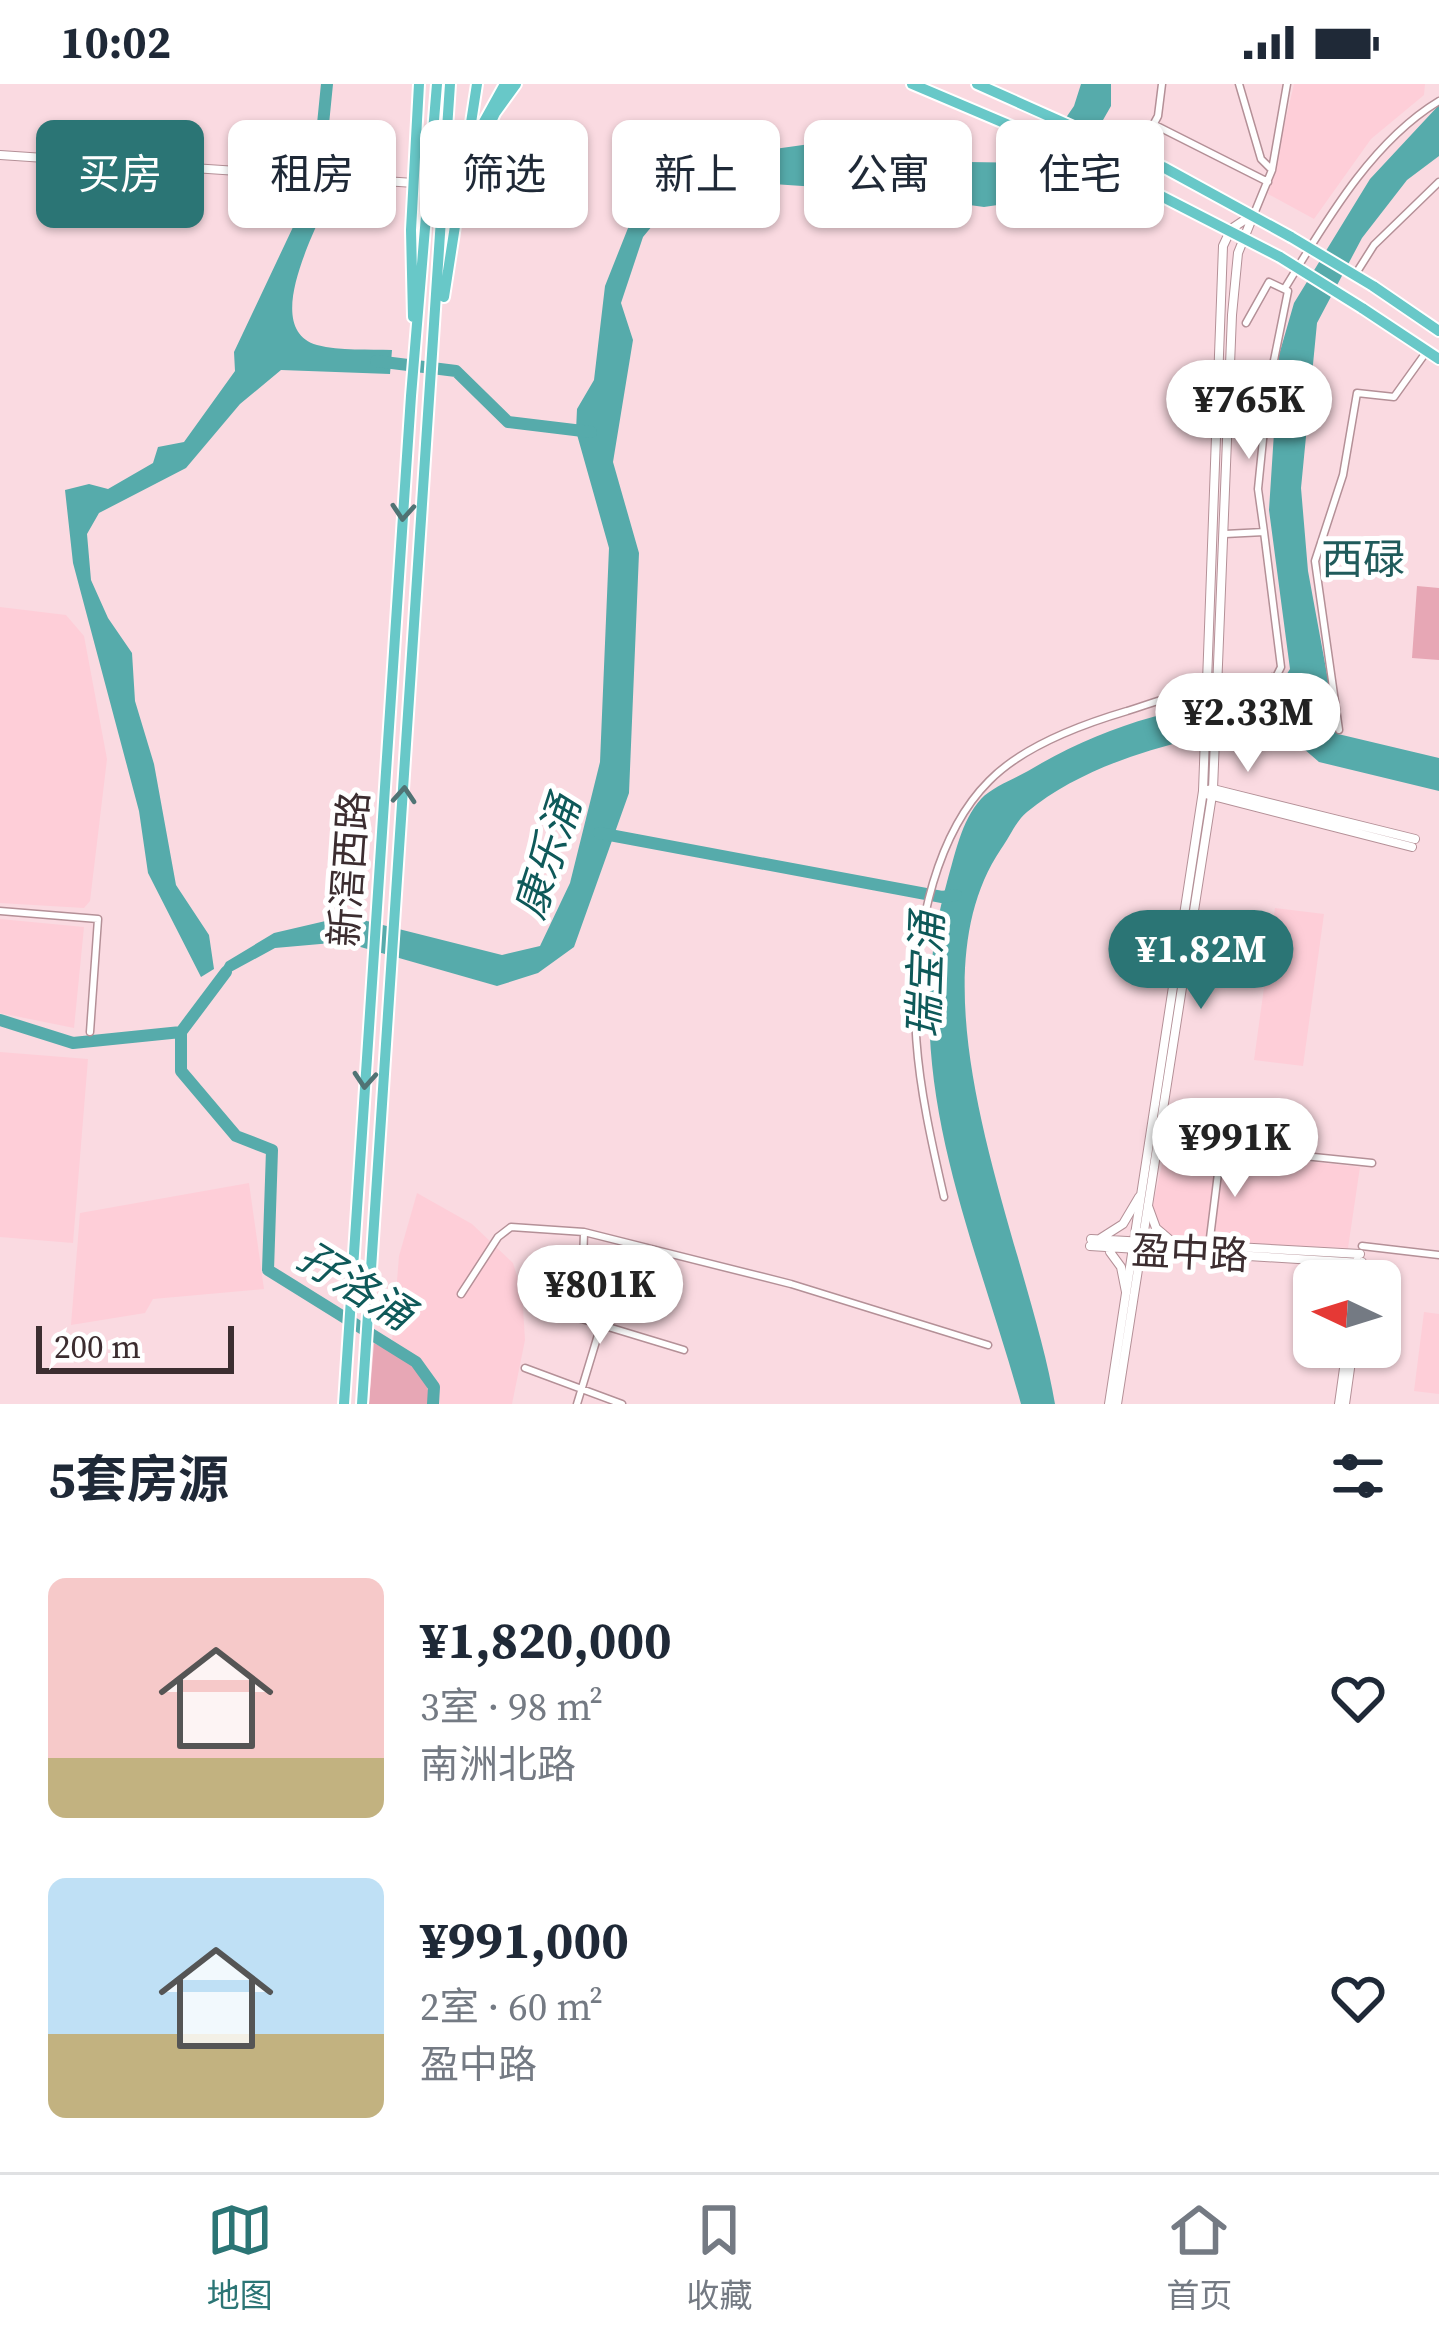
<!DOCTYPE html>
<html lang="zh">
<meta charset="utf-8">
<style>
:root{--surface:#fff;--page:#f6f6f7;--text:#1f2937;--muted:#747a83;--line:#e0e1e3;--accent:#2b7575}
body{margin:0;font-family:"Source Serif 4","Noto Sans SC",serif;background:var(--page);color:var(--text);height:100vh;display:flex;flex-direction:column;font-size:45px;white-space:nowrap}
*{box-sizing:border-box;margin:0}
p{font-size:39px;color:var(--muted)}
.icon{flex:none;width:66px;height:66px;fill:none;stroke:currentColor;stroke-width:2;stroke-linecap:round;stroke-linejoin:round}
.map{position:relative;height:1320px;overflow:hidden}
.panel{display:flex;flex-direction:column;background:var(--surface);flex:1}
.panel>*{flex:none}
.guide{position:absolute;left:36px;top:36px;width:1368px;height:108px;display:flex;gap:24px}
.needle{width:78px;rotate:274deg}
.buttons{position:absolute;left:1293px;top:1176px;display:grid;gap:24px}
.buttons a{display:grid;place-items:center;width:108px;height:108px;border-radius:18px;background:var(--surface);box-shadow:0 3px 9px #0004;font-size:60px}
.scale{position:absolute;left:36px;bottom:30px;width:198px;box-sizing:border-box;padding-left:12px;border:6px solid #3c2d30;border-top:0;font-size:33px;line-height:42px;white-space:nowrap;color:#3c2d30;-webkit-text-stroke:9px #fff;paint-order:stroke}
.price{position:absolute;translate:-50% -102px;padding:0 27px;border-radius:42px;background:#fff;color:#222;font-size:39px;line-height:78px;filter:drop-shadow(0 3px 6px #0008)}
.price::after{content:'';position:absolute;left:50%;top:72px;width:36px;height:27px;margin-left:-18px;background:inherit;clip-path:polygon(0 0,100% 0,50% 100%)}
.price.selected{background:var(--accent);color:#fff}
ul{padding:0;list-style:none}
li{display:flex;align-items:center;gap:36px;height:300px;padding:0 48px}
li span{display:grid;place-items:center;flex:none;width:336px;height:240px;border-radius:18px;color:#555}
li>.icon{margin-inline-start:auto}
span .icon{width:144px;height:144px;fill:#fffc;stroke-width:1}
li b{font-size:51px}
h2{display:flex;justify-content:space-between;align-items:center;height:144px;padding:0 48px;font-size:51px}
.pill{padding:0 42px;border-radius:18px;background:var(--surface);box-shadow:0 3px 9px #0004;font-size:42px;line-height:108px}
.pill.selected{background:var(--accent);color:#fff}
.status{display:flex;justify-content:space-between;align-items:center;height:84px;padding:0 60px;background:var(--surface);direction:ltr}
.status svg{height:33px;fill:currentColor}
.tabs{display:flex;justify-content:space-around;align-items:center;height:168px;border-top:3px solid var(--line);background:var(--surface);font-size:33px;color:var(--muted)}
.tabs a{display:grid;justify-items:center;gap:6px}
.tabs .selected{color:var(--accent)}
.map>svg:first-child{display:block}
.built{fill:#feced8}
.green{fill:#e7a7b5}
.water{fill:#56abab}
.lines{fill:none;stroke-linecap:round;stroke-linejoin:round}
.river{stroke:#56abab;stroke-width:12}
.minor-casing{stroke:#b49097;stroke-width:9}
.tertiary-casing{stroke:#b49097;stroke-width:10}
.secondary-casing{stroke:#b49097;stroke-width:10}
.trunk-casing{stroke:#fff;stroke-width:14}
.minor{stroke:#fff;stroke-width:6}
.tertiary{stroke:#fff;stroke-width:8}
.secondary{stroke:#fff;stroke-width:8}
.trunk{stroke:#68c8c8;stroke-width:10}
.trunk-bridge-casing{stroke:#fff;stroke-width:14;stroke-linecap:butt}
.trunk-bridge{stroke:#68c8c8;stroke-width:10}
.oneway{stroke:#507374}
.labels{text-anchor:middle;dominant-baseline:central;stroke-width:10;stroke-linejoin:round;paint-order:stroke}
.street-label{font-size:39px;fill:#3c2d30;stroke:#fff}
.neighbourhood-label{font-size:42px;fill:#205b5b;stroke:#fff}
.water-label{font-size:42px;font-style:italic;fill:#0e5959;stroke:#fff}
</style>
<div class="status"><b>10:02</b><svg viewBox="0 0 49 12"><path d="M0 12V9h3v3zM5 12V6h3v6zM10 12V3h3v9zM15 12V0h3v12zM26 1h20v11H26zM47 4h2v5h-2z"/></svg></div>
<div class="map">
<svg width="1439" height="1320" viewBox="0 0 1439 1320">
<rect width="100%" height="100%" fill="#fadae1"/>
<path class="built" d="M1294 0H1425L1424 11 1371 55 1314 135 1268 110Z
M0 523 66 531 84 552 107 675 90 817 84 824 0 819Z
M1275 824 1324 830 1303 982 1254 976Z
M0 835 84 843 74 944 0 929Z
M0 968 88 975 73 1159 0 1153Z
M1166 1062 1360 1083 1348 1164 1177 1157 1156 1137 1153 1121Z
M249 1099 264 1205 153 1215 145 1229 71 1241 80 1129Z
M417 1109 472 1140 513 1179 522 1208 525 1256 512 1320H439L422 1279 392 1258 399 1172Z
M1424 1228 1439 1230V1310L1414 1307Z"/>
<path class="green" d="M1417 502 1439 504V576L1412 574Z
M374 1259C400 1273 432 1286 429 1320H369Z"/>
<path class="water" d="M1081 0H1111V22L1071 92 1032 116 984 123 861 106 731 97 662 130 643 153 621 219 633 256 613 378 639 469 629 709 574 863 538 889 497 902 343 858 275 864 216 896 226 878 274 849 347 832 502 871 540 862 570 799 600 678 609 464 576 347 577 325 594 296 605 202 632 134 693 84 738 70 810 60 968 78 1035 79 1074 22Z
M1439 21V72L1407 96 1362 154 1317 239 1301 404 1308 487 1338 650 1439 674V707L1319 678 1273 638C1190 654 1094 673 1027 728 1016 737 1009 754 1001 765 904 909 1029 1164 1055 1320H1021C972 1143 894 985 947 798 955 771 961 737 981 715 992 703 1014 695 1028 687 1111 637 1182 623 1276 607L1290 585 1269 426 1279 271 1294 219 1370 95Z
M333 104C319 141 259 244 317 261 340 267 369 265 392 266L390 290 281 286 240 320 186 384 99 429 87 450 91 496 108 534 132 569 135 617 154 680 176 801 209 851 214 885 201 893 148 789 139 727 73 479 65 406 89 400 108 405 153 379 158 363 184 358 235 287 234 268 311 105Z"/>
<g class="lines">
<path class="river" d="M315 120 327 0
M376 277 456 287 508 338 591 348
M599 749 942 813 956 811
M226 888 181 948V987L236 1052 272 1066 268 1186 416 1278 434 1303 433 1320
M0 936 73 959 181 948"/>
<g class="minor-casing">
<path id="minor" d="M1239 0 1261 75 1272 86
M1153 40 1268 98
M1137 71 1158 32 1162 0
M1254 130 1272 86 1287 0
M1355 191 1374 161 1439 98
M1285 204C1325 139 1371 58 1439 17
M1246 239 1269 198 1288 207 1268 306 1258 405 1264 448
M1339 646 1315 477 1343 391 1357 309 1394 313 1427 267
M0 827 98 835 90 948
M1158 1057 1372 1079
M944 1113C918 1000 900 913 933 799 944 762 961 725 989 697 1022 663 1083 640 1127 627 1180 610 1220 595 1276 593L1281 583 1264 448 1225 450
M1209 1162 1221 1065
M1362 1162 1439 1171
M461 1210 498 1153 511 1143 584 1148 791 1200 988 1261
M529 1219 684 1266
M581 1235 584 1149
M525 1284 622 1320
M577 1320 601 1241"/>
</g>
<g class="tertiary-casing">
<path id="tertiary" d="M0 71 414 99
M1203 707 1213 705 1415 755
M1209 711 1412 763
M1148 1122 1156 1144 1176 1161
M1101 1154 1123 1140 1139 1113
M1091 1155 1360 1170
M1090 1162 1362 1179
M1110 1168 1121 1183 1126 1208
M1355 1197 1357 1177
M1361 1197 1362 1178
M1339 1320 1347 1263
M1345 1320 1353 1263"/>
</g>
<g class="secondary-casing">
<path id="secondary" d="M1109 1320 1203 707 1223 162 1231 145 1252 131
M1117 1320 1213 705 1232 231 1238 169 1253 132"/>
</g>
<g class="trunk-casing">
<path id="trunk" d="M912 0 1087 74 1280 173
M977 0 1163 83 1291 153
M474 56 505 0
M469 86 495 29 516 0
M1373 202 1439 247
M444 213 477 0
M1362 224 1439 275
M413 233 411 146 419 0
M344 1320 411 312 437 0
M362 1320 450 0"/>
</g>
<use href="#minor" class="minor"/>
<use href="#tertiary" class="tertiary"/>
<use href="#secondary" class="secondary"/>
<use href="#trunk" class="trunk"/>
<g class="trunk-bridge-casing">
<path id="trunk-bridge" d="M1291 153 1373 202
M1280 173 1362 224"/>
</g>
<use href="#trunk-bridge" class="trunk-bridge"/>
</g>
<defs><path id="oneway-chevron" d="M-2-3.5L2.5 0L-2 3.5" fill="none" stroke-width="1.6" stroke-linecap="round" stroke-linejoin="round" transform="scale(3)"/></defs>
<g class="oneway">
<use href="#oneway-chevron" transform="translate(403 428) rotate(94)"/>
<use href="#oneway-chevron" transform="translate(404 711) rotate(-86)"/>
<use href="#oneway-chevron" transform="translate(365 996) rotate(94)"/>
</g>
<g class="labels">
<g class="street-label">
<text transform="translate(349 785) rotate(-86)">新滘西路</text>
<text transform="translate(1190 1169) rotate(3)">盈中路</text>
</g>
<g class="neighbourhood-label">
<text x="1363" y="475">西碌</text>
</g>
<g class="water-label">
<text transform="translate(547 773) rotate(-72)">康乐涌</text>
<text transform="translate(925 891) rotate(-88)">瑞宝涌</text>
<text transform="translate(356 1201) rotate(32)">孖洛涌</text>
</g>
</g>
</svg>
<div class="buttons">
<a><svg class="needle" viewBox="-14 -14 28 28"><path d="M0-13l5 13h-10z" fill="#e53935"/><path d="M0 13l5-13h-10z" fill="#747a83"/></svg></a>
</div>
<div class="scale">200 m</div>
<b class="price" style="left:1249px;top:378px">¥765K</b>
<b class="price" style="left:1248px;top:691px">¥2.33M</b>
<b class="price selected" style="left:1201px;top:928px">¥1.82M</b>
<b class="price" style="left:1235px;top:1116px">¥991K</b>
<b class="price" style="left:600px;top:1263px">¥801K</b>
<div class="guide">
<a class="pill selected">买房</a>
<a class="pill">租房</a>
<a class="pill">筛选</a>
<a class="pill">新上</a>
<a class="pill">公寓</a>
<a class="pill">住宅</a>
</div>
</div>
<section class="panel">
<h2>5套房源<svg class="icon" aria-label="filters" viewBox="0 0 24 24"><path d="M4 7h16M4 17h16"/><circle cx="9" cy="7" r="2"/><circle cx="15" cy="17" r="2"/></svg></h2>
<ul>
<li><span style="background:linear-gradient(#f6c9c9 75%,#c2b280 0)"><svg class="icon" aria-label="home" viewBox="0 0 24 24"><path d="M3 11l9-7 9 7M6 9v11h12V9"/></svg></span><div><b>¥1,820,000</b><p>3室 · 98 m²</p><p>南洲北路</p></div><svg class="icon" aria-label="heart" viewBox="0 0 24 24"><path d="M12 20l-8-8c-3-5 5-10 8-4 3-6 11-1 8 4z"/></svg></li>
<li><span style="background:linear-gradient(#bfe0f5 65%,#c2b280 0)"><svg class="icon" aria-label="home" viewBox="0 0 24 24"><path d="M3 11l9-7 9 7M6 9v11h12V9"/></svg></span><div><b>¥991,000</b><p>2室 · 60 m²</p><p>盈中路</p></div><svg class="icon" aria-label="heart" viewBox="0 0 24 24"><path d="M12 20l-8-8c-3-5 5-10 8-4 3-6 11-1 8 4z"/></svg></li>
</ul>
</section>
<nav class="tabs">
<a class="selected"><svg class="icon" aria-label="map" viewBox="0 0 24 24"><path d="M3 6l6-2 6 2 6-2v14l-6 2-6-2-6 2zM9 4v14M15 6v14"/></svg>地图</a>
<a><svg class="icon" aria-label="saved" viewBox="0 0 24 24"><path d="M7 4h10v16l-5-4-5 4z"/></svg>收藏</a>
<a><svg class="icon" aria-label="home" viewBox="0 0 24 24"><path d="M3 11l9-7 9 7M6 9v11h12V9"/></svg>首页</a>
</nav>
